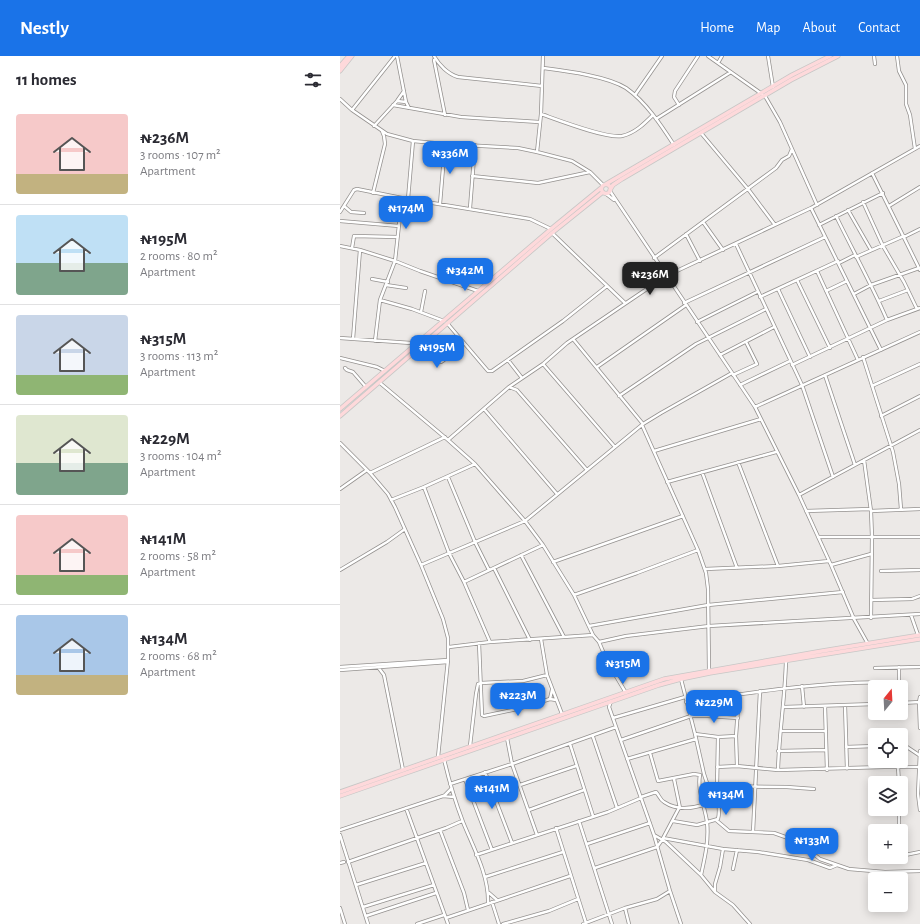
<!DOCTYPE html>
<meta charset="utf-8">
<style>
:root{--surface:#fff;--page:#f7f7f7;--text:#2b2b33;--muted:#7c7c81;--line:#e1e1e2;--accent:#1a73e8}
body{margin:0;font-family:"Alegreya Sans",sans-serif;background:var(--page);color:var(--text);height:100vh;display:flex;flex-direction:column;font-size:15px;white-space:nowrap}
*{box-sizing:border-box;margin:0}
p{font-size:13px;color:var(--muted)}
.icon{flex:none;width:22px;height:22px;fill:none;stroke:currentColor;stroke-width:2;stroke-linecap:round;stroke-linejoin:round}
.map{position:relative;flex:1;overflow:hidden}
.sheet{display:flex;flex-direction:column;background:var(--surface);width:340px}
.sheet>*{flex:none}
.needle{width:26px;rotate:18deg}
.tools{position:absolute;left:528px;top:624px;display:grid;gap:8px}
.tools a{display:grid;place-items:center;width:40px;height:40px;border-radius:4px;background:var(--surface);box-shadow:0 2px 10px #0003;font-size:20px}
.price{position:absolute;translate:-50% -34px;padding:0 9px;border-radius:8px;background:var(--accent);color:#fff;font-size:13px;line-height:26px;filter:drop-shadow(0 1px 2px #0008)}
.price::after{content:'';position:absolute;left:50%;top:24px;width:12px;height:9px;margin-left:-6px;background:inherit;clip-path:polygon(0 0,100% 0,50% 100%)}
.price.selected{background:#222;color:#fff}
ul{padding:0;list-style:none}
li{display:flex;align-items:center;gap:12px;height:100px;padding:0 16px}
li+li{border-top:1px solid var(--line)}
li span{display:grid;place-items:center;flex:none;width:112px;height:80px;border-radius:4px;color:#555}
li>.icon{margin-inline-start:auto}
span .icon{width:48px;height:48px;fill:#fffc;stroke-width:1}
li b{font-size:17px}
h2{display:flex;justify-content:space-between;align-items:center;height:48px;padding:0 16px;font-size:17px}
header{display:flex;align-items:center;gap:24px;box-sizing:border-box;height:56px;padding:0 20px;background:var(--accent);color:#fff}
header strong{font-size:19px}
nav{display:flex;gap:22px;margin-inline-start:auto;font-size:14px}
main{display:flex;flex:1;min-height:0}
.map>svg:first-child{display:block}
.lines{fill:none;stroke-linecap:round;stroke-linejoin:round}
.minor-casing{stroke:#94918f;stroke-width:4}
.major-casing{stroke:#c7c7c6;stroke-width:5}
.minor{stroke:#fff;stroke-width:2.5}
.major{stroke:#fed9db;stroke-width:3.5}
</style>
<header>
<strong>Nestly</strong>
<nav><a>Home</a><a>Map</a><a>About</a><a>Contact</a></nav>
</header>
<main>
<section class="sheet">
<h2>11 homes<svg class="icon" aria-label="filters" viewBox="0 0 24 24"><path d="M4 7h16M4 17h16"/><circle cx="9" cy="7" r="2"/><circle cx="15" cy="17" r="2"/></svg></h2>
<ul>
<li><span style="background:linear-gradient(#f6c9c9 75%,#c2b280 0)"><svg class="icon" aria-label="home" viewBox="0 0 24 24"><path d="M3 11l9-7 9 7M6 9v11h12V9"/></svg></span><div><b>₦236M</b><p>3 rooms · 107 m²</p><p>Apartment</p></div></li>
<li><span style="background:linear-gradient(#bfe0f5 60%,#7fa58c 0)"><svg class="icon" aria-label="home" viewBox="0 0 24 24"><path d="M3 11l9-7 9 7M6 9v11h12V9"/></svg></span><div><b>₦195M</b><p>2 rooms · 80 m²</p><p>Apartment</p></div></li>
<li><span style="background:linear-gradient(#c9d6e8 75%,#8fb573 0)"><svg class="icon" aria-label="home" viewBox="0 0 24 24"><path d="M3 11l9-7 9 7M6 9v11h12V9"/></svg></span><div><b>₦315M</b><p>3 rooms · 113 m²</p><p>Apartment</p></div></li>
<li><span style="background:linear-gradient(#dfe7d0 60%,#7fa58c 0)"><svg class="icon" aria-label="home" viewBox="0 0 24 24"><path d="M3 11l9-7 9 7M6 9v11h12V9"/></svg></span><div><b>₦229M</b><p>3 rooms · 104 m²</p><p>Apartment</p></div></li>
<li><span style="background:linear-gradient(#f6c9c9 75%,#8fb573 0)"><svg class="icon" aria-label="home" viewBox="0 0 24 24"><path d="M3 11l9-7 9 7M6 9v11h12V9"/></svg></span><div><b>₦141M</b><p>2 rooms · 58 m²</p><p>Apartment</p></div></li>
<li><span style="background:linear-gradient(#a9c7e8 75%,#c2b280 0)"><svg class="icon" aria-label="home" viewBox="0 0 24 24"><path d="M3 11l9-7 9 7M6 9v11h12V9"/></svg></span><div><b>₦134M</b><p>2 rooms · 68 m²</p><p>Apartment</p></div></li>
</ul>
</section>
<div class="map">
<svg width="580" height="868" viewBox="0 0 580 868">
<rect width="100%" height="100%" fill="#ece9e7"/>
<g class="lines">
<g class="minor-casing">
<path id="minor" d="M57 0 66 46 69 52
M94 0C99 9 108 18 118 21L202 30
M368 0 422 38
M428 0 433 31
M534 0 535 8
M557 0 559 15 566 29V48L570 59 575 93
M94 4 105 59
M378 7 382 0
M203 12C226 15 267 20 286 32 306 46 321 69 334 89
M295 39 322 0
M425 40 440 66 477 149
M0 43 12 54 47 78 73 85 105 88 178 92 197 96 232 105 250 116 263 129
M57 45 66 46
M53 49 121 61 199 66
M339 49 334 41 335 35 358 0
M12 54 55 0
M201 58C218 64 267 83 282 80 295 77 304 68 313 59
M316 63 391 16
M34 70 57 45 64 35
M361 77 408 133 435 169
M197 96 201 58 203 0
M532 117 580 214
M132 120 198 127 250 116
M270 135 415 351 459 439 491 509 514 563 528 588
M33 137 45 88 44 80 42 75
M265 137 274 144
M68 143 73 85
M523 146 543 190 564 226 577 253
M100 148 105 88
M4 150 11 156 24 157
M549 150 580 131
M130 152 135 89
M471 152 541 294
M508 154 531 194
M0 156 14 134 17 133 62 142 190 163 211 173
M496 160C513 195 532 229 547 264
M0 165 59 170
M363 166 383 194
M479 169 543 137
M212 177 285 247
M346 178 360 205
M564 181 580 173
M396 188 462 329 493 421
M0 190 20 194 55 205 80 215 138 235
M12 192 14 180 57 181
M516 201 564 180
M314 202 436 112 442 104 449 100 452 93
M499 207 515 199
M477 215 518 304
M32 223 48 226
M457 224 490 292
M46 229 66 232
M438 233 470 301
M486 235 507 225
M514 238 531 229 579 212
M420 241 498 205
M40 244 72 253 104 265
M539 245 568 234
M344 247 485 181
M81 256 85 235
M357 266 417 236
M107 267 148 315H152L223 265 267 230
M0 282 71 287 84 293 96 305 101 306 104 304 107 296
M13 283 20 194
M233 283 303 368
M35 285 40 244 55 205 62 142
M380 299 434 271
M523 301 553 396 559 428 561 453
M0 302 37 311 45 315
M168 304 182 322
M203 308 275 391
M452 309 547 264 580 252
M257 311 346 249
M5 312 7 314 13 316 26 331
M393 319 417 308 406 286
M485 319 515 409
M40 327 108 384 135 408 185 465 203 489 234 539 253 579 259 586 267 605 286 637
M400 329 450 305
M532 330 580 308
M169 331 177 334 247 414
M279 340 356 288 426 253
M415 351 580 276
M144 353 217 438
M541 360 580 340
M302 369 358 494 366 517 368 533 369 614
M108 384 169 331 203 308 227 287 326 220 471 152 580 90
M0 387 30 417 48 438 55 451 81 509 103 563 108 582V604L98 701
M314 395 421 363
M524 404 531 455 532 481 531 562
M398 406 438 510
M362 416 397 512
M30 417 105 381
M108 421 135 486 149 514
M327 426 436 396
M84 431 109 497 124 526 150 586
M0 433 27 414
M459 439 580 374
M51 444 84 431 135 408
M466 455 530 453
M531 455 580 453
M478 481H580
M181 499 224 581
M213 506 343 460
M81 509 185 465 303 368 321 357 392 317
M491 509 531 498
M154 512 190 584
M365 513 438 510 489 505
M0 514 47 486 65 473
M541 515 580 514
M124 526 203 489
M234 539 297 517 358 494
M531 544 572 543 580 540
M571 559 578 579
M249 570 368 549 503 536
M201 583 207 619 222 658
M259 586 286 580 369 570 580 558
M139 587 142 659 144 660 177 653 210 643 216 644
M109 591 150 586 253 579
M0 611 108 604
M38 611 44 619 63 714
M535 612 580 611
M0 614 108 606
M341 623 355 678 364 718 368 730 447 731 474 733
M462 630 464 651
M559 631V611
M580 641 579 646 580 672
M210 643 212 634
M271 645 269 651 314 779 326 786 361 819 375 836 393 849 410 868
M346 646C401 638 457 629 513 627 528 626 543 627 559 627
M561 647 580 646
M505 649 507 713
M485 650 487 714
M444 651 535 648
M273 662 345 641
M441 675H486
M355 678 378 681 396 680
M253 681 277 752
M167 682 172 708 197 779
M281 684 351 660H368L398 662
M230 688 253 760
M561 689H564L579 699
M130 690 136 638 138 628 141 627 183 625 207 619
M506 691 535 690
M438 695 486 694
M580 695 578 738 580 754
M310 697 318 725 354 718 360 719
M104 703C109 725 115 745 123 766 133 791 149 819 148 847
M287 703 356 683
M397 710 396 680 399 639
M377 711 397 710 438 714 544 711H580
M558 711 559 727
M438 714C439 678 445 642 446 605
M145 716 172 787
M360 719C357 734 365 751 367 766 369 784 365 801 361 819
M125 723 152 794
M334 723 340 752
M110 728 172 708 276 671
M180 729 236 710
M377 731 378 681
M104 740 111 733
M301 741 316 736C319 739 320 744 324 746 336 754 350 753 363 749
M66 752 108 868
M189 754 244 734
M376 764 389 775 434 777 448 782 457 785 480 803 509 813 545 816 580 815
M239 765 272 868
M333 765 357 769 378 763C381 753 376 741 379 731
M216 772 246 867
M0 774 103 740 114 741
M100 774 124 837 128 854
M559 775V753
M413 776 420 635
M0 779 28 868
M323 782 383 793 418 796 468 804 490 812 497 809
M247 788 310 767
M561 797 565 799 580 796
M136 799 268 756 301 742
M8 806 106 772 122 765
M0 807 4 806
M255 812 317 791 322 784 339 752
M393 813 397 794
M145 821 223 796
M16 829 86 807
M330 835 341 868
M375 835V828L380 811 383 793
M149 837 157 844
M152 846 159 868
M23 851 94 829
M0 852 5 868
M26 860 96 837
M106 862 230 820
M77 868 104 859
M163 868 209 855 238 843
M243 868 285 852
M289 868 285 852 317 843 330 835 314 779"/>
</g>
<g class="major-casing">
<path id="major" d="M0 10 9 0
M0 15 12 0
M266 128 452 19 490 0
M261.5 133a4.5 4.5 0 1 1 9 0a4.5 4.5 0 1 1-9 0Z
M270 134 273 129 282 123 451 24 498 0
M0 353 211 173 261 132
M0 360 212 177 263 136
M0 736 324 623 482 595 580 579
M0 740 319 629 341 623 370 617 580 583"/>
</g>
<use href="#minor" class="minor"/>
<use href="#major" class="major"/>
</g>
</svg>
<div class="tools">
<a><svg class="needle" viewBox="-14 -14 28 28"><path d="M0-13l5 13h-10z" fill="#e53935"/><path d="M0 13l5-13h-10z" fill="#7c7c81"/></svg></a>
<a><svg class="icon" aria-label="locate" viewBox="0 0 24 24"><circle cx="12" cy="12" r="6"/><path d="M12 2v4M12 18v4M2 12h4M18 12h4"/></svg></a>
<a><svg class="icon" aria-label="layers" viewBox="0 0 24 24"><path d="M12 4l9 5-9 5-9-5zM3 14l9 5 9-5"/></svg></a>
<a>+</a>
<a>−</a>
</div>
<b class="price" style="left:110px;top:119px">₦336M</b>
<b class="price" style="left:66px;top:174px">₦174M</b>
<b class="price" style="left:125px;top:236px">₦342M</b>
<b class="price selected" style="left:310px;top:240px">₦236M</b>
<b class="price" style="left:97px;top:313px">₦195M</b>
<b class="price" style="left:283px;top:629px">₦315M</b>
<b class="price" style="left:178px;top:661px">₦223M</b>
<b class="price" style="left:374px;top:668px">₦229M</b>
<b class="price" style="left:152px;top:754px">₦141M</b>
<b class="price" style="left:386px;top:760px">₦134M</b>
<b class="price" style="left:472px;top:806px">₦133M</b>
</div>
</main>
